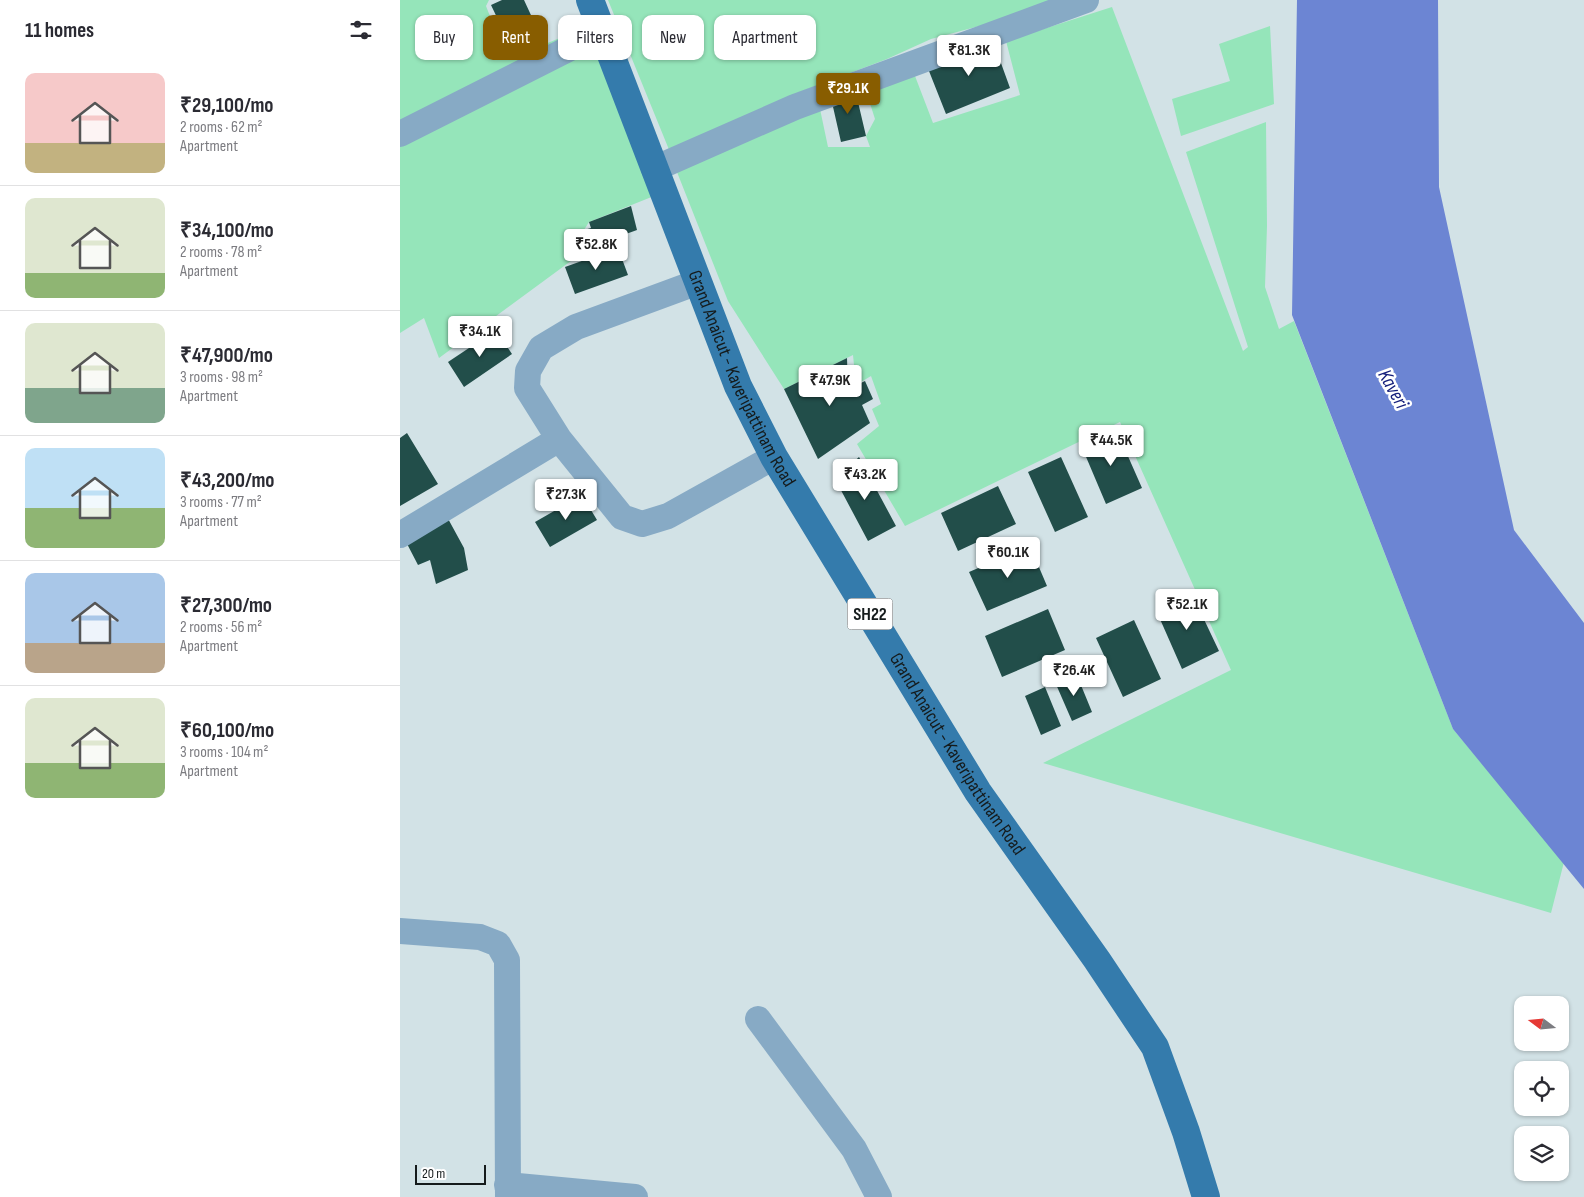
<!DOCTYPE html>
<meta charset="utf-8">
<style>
:root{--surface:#fff;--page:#f7f7f7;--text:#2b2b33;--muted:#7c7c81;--line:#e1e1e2;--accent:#885d00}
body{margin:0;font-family:"Sofia Sans Condensed",sans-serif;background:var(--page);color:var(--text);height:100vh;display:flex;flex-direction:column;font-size:19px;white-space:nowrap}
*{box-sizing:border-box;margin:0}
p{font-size:16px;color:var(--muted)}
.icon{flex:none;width:28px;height:28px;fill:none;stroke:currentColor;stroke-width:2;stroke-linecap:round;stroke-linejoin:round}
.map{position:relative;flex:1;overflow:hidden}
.panel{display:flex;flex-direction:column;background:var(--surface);width:400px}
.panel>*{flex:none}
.guide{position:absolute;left:15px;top:15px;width:475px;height:45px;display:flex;gap:10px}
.needle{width:32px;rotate:286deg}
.controls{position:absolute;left:1114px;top:996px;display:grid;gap:10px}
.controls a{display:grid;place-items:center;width:55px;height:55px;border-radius:10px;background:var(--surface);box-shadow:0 1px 4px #0004;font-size:25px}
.scale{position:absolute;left:15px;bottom:12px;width:71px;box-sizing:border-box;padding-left:5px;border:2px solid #151b1c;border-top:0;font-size:14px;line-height:18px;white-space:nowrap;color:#151b1c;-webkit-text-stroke:4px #fff;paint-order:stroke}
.price{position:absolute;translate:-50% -42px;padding:0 11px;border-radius:5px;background:#fff;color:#222;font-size:16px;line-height:32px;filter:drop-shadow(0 1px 2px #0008)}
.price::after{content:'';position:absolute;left:50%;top:30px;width:15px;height:11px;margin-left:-8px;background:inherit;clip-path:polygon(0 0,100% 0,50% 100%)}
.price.selected{background:var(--accent);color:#fff}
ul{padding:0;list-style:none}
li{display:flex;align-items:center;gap:15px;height:125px;padding:0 25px}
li+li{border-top:1px solid var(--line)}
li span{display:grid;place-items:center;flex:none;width:140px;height:100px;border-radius:10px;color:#555}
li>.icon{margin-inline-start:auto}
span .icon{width:60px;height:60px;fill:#fffc;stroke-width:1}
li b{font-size:21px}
h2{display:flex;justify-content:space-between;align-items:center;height:60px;padding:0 25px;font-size:21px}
.tag{padding:0 18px;border-radius:10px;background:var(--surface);box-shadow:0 1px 4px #0004;font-size:18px;line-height:45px}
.tag.selected{background:var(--accent);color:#fff}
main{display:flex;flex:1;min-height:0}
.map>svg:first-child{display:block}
.green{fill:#95e5ba}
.water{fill:#6c85d3}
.building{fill:#224e4a}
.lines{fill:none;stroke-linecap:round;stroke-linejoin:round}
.minor{stroke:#87aac5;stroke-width:26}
.primary{stroke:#347bac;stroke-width:28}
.labels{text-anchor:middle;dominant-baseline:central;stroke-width:5;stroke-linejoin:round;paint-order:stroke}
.shield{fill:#fff;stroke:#5b5f60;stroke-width:1}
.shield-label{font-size:18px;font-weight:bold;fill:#151b1c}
.street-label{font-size:19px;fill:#151b1c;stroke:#fff}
.water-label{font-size:20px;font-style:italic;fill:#16207c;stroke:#fff}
</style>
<main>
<section class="panel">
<h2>11 homes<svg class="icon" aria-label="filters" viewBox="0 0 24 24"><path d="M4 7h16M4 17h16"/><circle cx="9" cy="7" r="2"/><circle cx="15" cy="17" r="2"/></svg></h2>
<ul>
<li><span style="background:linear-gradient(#f6c9c9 70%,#c2b280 0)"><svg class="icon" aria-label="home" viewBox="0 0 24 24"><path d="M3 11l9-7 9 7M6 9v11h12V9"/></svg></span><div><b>₹29,100/mo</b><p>2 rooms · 62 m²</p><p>Apartment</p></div></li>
<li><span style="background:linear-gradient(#dfe7d0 75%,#8fb573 0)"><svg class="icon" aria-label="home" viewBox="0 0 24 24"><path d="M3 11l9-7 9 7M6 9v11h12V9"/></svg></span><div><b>₹34,100/mo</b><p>2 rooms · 78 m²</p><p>Apartment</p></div></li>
<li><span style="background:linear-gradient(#dfe7d0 65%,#7fa58c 0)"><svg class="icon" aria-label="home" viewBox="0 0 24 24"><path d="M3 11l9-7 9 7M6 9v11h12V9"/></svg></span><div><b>₹47,900/mo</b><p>3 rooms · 98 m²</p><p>Apartment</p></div></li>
<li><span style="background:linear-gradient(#bfe0f5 60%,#8fb573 0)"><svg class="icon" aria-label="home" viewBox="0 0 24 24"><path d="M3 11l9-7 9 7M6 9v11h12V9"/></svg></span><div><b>₹43,200/mo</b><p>3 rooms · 77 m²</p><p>Apartment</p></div></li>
<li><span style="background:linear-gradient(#a9c7e8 70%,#b9a48a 0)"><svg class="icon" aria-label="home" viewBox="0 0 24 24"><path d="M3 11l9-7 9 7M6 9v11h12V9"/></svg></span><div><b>₹27,300/mo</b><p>2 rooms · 56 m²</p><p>Apartment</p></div></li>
<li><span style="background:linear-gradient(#dfe7d0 65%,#8fb573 0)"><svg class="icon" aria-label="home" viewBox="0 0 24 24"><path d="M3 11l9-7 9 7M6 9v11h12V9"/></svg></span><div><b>₹60,100/mo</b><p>3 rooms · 104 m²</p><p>Apartment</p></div></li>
</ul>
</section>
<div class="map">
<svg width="1184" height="1197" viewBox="0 0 1184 1197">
<rect width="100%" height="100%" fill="#d2e2e6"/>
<path class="green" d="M0 0H89L86 6 107 60 191 25 264 192 189 222 184 230 190 247 39 358 24 318 0 333Z
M208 0H655L613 17 531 39 487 59 400 92 272 157Z
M712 7 843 351 848 347 786 152 866 122 867 226 865 287 879 329 894 321 1053 729 1164 862 1151 913 643 763 831 670 720 422 505 526 457 444 479 426 472 409 481 404 471 376 456 385 453 355 384 389 328 301 275 167 420 109 428 147H470L466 136 475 119 466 91 515 76 533 123 620 95 606 41Z
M870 26 874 104 781 136 772 99 830 81 819 44Z"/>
<path class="water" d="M897 0H1038L1039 187 1114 530 1184 623V889L1053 729 892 315Z"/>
<path class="building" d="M102 0H124L142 39 114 53 91 5Z
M593 41 610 88 546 114 527 66Z
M454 85 466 136 441 142 431 98Z
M231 206 237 230 190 247 184 230 191 228 189 222Z
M218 248 228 275 175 294 165 267Z
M96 330 112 354 64 387 48 362Z
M447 358 448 389 465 381 473 399 462 405 470 423 418 459 384 389Z
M716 429 742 488 706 504 681 445Z
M7 433 38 484 0 506V438Z
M459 457 496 526 468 541 435 479Z
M661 457 688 517 655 532 628 472Z
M598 486 616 524 558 551 541 513Z
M182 495 197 520 150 547 135 522Z
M46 515 64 548 68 570 36 584 30 560 18 565 4 538Z
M630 546 647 586 587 611 569 572Z
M791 592 819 651 782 669 756 610Z
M648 609 665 650 602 677 585 636Z
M734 620 761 679 723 697 696 638Z
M676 673 692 712 672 721 655 682Z
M645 687 661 726 641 735 625 696Z"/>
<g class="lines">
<path class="minor" d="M0 134 202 32
M254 169 395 107 686 0
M298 282 176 327 141 348 128 371 127 388 159 439 222 517 242 524 268 516 374 457
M0 535 159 439
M0 931 80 937 98 944 107 960 108 1197
M358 1019 454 1149 479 1197
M107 1185 235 1197"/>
<path class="primary" id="s1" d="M190 0 338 386 374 457 578 792 697 960 755 1047 786 1132 806 1197"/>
</g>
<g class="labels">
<rect class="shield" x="447.5" y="598.5" width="45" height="31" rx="4"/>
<g class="shield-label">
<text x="470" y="614">SH22</text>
</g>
<g class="street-label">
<text stroke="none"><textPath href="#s1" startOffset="408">Grand Anaicut - Kaveripattinam Road</textPath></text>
<text stroke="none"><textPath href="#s1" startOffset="842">Grand Anaicut - Kaveripattinam Road</textPath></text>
</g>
<g class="water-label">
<text transform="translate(993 389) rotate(61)">Kaveri</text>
</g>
</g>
</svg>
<div class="controls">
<a><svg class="needle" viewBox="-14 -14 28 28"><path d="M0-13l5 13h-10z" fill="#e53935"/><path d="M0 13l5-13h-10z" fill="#7c7c81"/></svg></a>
<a><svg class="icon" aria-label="locate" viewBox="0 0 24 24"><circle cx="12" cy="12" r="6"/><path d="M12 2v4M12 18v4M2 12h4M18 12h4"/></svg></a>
<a><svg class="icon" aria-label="layers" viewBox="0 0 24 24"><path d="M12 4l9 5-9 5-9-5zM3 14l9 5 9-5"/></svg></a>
</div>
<div class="scale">20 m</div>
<b class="price" style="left:569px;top:77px">₹81.3K</b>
<b class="price selected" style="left:448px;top:115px">₹29.1K</b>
<b class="price" style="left:196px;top:271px">₹52.8K</b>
<b class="price" style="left:80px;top:358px">₹34.1K</b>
<b class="price" style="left:430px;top:407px">₹47.9K</b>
<b class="price" style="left:711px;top:467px">₹44.5K</b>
<b class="price" style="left:465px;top:501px">₹43.2K</b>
<b class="price" style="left:166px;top:521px">₹27.3K</b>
<b class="price" style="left:608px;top:579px">₹60.1K</b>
<b class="price" style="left:787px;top:631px">₹52.1K</b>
<b class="price" style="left:674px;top:697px">₹26.4K</b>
<div class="guide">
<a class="tag">Buy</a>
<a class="tag selected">Rent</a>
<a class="tag">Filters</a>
<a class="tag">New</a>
<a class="tag">Apartment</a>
</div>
</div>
</main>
